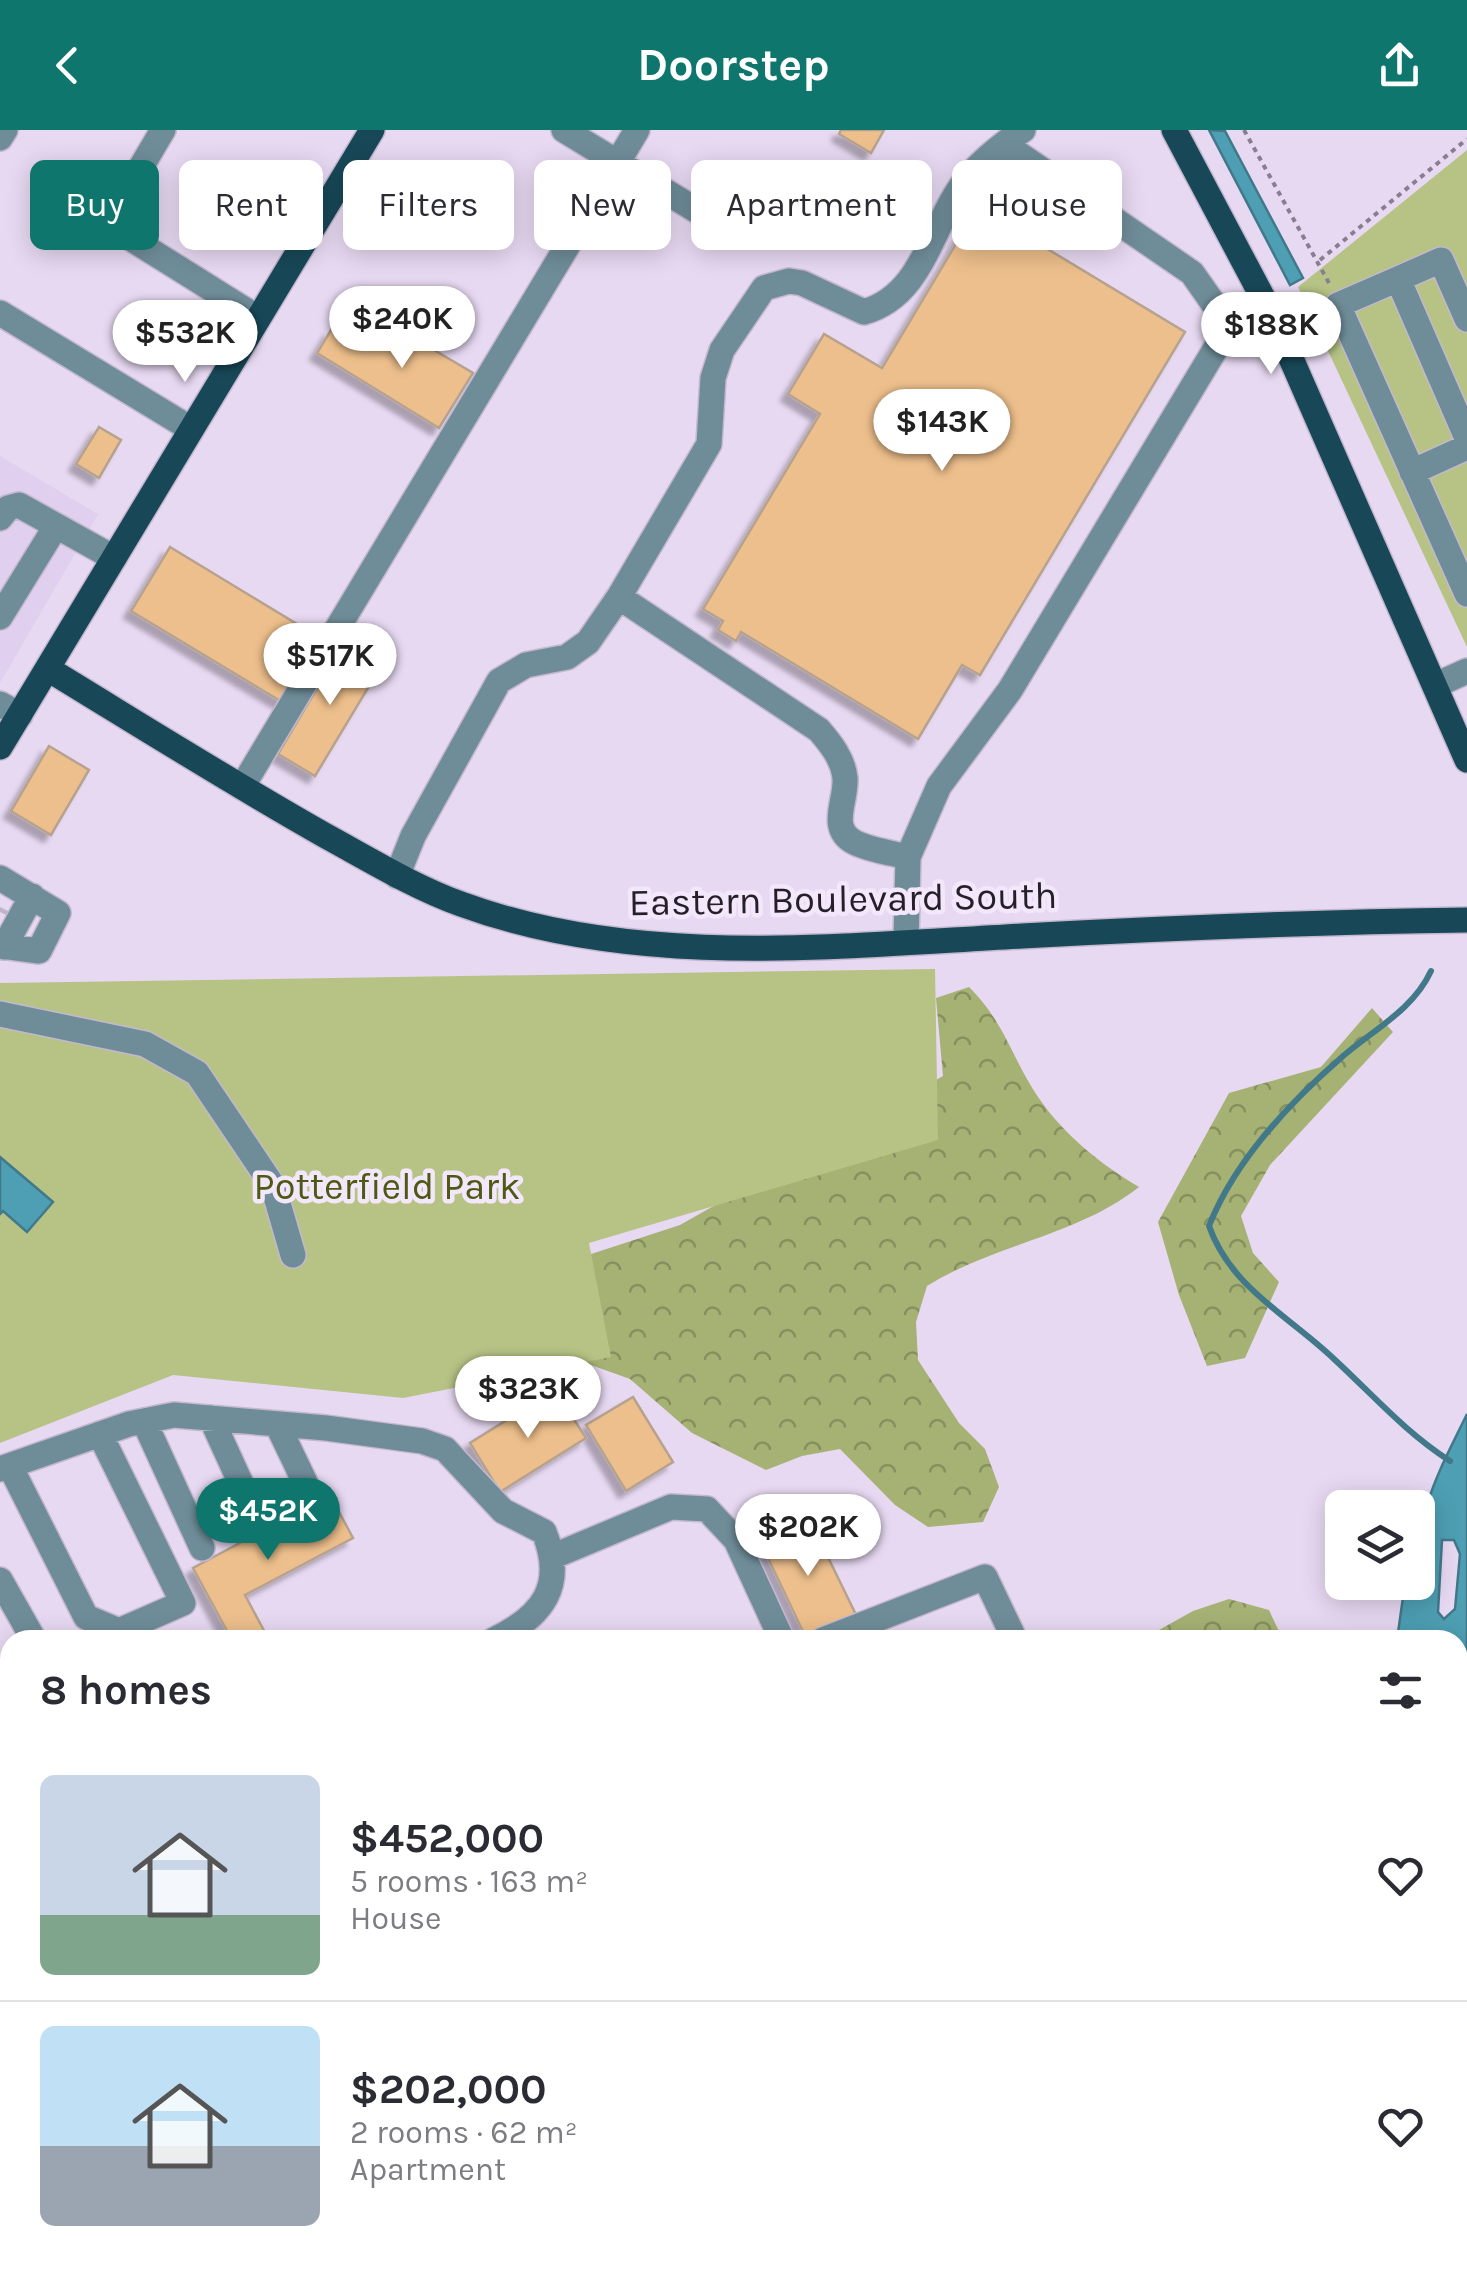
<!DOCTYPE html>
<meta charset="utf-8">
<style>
:root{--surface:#fff;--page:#f2f2f3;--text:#2b2b33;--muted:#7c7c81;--line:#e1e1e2;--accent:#0f766e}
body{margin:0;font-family:Karla,sans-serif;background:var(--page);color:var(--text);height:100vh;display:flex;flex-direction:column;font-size:38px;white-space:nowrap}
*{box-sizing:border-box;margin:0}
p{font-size:32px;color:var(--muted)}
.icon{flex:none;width:55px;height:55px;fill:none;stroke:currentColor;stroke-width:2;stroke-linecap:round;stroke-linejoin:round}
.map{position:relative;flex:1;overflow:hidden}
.drawer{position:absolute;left:0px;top:1500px;width:1468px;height:642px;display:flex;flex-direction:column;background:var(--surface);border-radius:30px 30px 0 0;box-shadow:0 5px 25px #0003}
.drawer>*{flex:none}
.guide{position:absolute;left:30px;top:30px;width:1408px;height:90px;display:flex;gap:20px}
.controls{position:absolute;left:1325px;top:1360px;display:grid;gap:20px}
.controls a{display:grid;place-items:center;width:110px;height:110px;border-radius:15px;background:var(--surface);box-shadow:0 5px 25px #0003;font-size:50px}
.price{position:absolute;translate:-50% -85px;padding:0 22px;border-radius:35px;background:#fff;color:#222;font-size:32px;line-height:65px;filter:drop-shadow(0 2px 5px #0008)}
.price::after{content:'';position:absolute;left:50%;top:60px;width:30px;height:22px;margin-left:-15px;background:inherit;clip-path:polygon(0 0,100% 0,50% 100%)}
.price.selected{background:var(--accent);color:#fff}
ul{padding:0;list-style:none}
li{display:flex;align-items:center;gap:30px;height:250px;padding:0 40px}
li+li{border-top:2px solid var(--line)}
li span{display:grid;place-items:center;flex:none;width:280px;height:200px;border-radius:15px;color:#555}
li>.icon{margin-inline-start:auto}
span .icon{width:120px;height:120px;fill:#fffc;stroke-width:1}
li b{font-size:42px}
h2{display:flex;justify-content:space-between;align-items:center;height:120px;padding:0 40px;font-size:42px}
.chip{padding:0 35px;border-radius:15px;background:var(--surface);box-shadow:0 5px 25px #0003;font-size:35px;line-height:90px}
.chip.selected{background:var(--accent);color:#fff}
header{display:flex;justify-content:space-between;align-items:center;height:130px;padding:0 40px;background:var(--accent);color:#fff;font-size:45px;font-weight:700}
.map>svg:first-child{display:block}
.built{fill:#e1cfef}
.forest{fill:url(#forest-crowns)}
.green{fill:#b6c385}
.water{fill:#4e9fb4;stroke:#42798a;stroke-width:2.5;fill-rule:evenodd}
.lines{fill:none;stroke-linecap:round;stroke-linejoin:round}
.stream{stroke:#42798a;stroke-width:6}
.building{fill:#edbf8c;stroke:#b6a28e;stroke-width:2.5;filter:url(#shadow)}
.minor-tunnel{stroke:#c0b4ca;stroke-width:25;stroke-dasharray:25 12;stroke-linecap:butt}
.minor-casing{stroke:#c4b8ce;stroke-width:28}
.major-casing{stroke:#c4b8ce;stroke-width:28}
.path{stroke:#897e90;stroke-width:4;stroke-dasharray:5 5;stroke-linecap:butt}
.minor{stroke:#6f8d99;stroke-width:25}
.major{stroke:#184858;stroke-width:25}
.labels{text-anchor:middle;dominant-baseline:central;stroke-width:9;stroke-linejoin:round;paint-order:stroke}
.street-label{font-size:38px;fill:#251f29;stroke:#f3e7fb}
.park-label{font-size:38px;fill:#4e5913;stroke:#f3e7fb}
</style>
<header><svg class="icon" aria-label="back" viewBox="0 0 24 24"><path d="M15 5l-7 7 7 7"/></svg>Doorstep<svg class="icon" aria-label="share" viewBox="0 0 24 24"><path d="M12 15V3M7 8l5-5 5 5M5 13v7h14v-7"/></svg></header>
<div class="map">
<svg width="1467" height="2142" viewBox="0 0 1467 2142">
<defs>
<pattern id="forest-crowns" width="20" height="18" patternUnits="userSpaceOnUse" patternTransform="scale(2.5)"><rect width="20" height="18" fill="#a5b274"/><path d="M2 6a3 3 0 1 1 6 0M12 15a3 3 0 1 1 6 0" fill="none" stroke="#86905f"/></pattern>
<filter id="shadow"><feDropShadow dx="-7" dy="7" stdDeviation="2.5" flood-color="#0004"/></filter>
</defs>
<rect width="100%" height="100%" fill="#e7d9f2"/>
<path class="built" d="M0 326 98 384 0 553Z"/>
<path class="forest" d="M969 857C999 887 1007 913 1027 949 1052 995 1095 1031 1139 1057 1077 1106 994 1114 927 1156L916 1192 918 1230 959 1293 985 1319 999 1357 983 1392 928 1397 895 1375 840 1319 802 1326 766 1340 692 1303 630 1249 482 1196 536 1142 680 1095 943 946 936 868Z
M1372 878 1393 902 1270 1035 1241 1086 1253 1123 1279 1152 1245 1228 1207 1236 1179 1165 1158 1092 1229 963 1321 937Z
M1229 1469 1269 1480 1283 1510H1141L1193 1481Z
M1458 1894 1467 1902V2142H1192L1191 2132H1458Z"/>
<path class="green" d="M1467 20V517L1298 157Z
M935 839 938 1010 589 1113 611 1227 403 1268 173 1245 0 1313V853Z"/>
<path class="water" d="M1209 0 1225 1 1303 148 1290 155Z
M0 1027 53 1072 27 1102 3 1081 0 1084Z
M1467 1284V1680L1461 1699 1467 1779V1902L1458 1894V1510H1397L1405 1453 1418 1452C1418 1376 1435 1350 1467 1284ZM1442 1410H1454L1460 1424 1455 1479 1444 1489 1438 1482Z"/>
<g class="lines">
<path class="stream" d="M1431 841C1413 880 1373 900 1342 927 1289 973 1235 1030 1209 1096 1231 1158 1289 1186 1334 1229 1373 1265 1405 1302 1450 1331"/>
</g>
<path class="building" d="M841 0H884L871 23 839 4Z
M978 77 1185 202 980 545 962 535 918 609 741 502 736 511 718 500 723 491 703 479 820 284 788 264 824 204 882 238Z
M383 190 473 243 439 298 317 223 331 200 363 220Z
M99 297 121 310 99 348 76 334Z
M170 417 320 508 282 572 131 481Z
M345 511 383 533 315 646 278 624Z
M49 616 89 640 51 705 11 681Z
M555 1260 586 1308 500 1362 470 1313Z
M633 1267 673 1332 626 1361 586 1295Z
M330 1365 353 1408 245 1465 269 1510H232L193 1438Z
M807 1384 859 1491 819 1510H807L758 1407Z"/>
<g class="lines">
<path class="minor-tunnel" d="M0 782 2 778"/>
<g class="minor-casing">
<path id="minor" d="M163 0 111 88V96L258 188
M564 0 701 83
M0 8 5 0
M1398 149 1441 130 1467 189
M0 183 191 299
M1467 308 1398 149 1338 175 1467 464
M1412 342 1467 317
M0 388 8 378 19 375 114 428
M619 467 819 600C831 614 843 629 845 648 847 670 828 698 854 712 869 720 892 723 908 727
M0 487 56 396
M1436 555 1467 541
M0 574 20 585
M242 657 637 0
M397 746 413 706 499 551 526 535 567 527 588 512 619 467 709 314 713 248 722 220 764 158 789 151 802 153 864 182C927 164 931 89 970 45 985 28 1004 13 1023 0
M0 748 58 783 39 821 0 816
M906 812 908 727 939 656 1010 560 1222 208 1218 180 1192 143 1004 14
M4 817 32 766
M0 884 145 914 197 943 273 1056 293 1125
M211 1288 260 1395
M144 1291 202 1418
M277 1294 314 1371
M10 1336 86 1487 119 1501 183 1473 100 1304
M0 1339 129 1294 174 1285 326 1298 422 1311 445 1319 503 1381 544 1402C566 1456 543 1486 494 1510
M554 1426 671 1377 707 1379 736 1410 782 1510
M0 1450 34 1510
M823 1510 985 1447 1015 1510
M0 2059 10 2054
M348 2132 353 2142
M1093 2132 1097 2142
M170 2142 177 2132
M735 2142 757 2132"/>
</g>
<g class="major-casing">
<path id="major" d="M1174 0 1272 185 1467 630
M48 539C140 595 232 653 326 706 370 730 414 757 461 774 638 839 837 816 1022 806 1170 798 1318 792 1467 790
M0 617 372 0"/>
</g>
<path class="path" d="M1244 0 1329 153
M1320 130 1467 9"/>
<use href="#minor" class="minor"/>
<use href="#major" class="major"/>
</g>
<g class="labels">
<g class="street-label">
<text transform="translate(843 769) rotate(-1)">Eastern Boulevard South</text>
</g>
<g class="park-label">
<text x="387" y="1056">Potterfield Park</text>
</g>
</g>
</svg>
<div class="controls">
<a><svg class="icon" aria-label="layers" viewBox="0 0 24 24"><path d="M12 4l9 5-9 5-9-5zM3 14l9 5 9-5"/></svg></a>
</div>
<b class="price" style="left:402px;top:241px">$240K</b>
<b class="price" style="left:1271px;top:247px">$188K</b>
<b class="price" style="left:185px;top:255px">$532K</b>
<b class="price" style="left:942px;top:344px">$143K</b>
<b class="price" style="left:330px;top:578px">$517K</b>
<b class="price" style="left:528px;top:1311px">$323K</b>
<b class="price selected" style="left:268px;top:1433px">$452K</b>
<b class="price" style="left:808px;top:1449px">$202K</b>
<div class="guide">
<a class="chip selected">Buy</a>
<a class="chip">Rent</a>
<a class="chip">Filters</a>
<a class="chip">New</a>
<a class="chip">Apartment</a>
<a class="chip">House</a>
</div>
<section class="drawer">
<h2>8 homes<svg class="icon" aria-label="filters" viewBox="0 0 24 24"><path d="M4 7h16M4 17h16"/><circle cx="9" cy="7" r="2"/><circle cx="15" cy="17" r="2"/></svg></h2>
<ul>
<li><span style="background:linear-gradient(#c9d6e8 70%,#7fa58c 0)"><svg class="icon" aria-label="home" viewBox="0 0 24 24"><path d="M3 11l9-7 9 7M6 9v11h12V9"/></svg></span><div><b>$452,000</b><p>5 rooms · 163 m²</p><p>House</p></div><svg class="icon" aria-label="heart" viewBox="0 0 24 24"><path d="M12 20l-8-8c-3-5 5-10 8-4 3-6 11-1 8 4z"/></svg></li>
<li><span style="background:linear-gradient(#bfe0f5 60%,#9aa5b1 0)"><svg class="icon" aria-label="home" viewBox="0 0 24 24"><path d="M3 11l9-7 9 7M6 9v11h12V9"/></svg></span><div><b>$202,000</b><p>2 rooms · 62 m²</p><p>Apartment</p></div><svg class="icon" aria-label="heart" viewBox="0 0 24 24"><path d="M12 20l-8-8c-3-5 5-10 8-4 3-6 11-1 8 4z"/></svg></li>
</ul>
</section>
</div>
